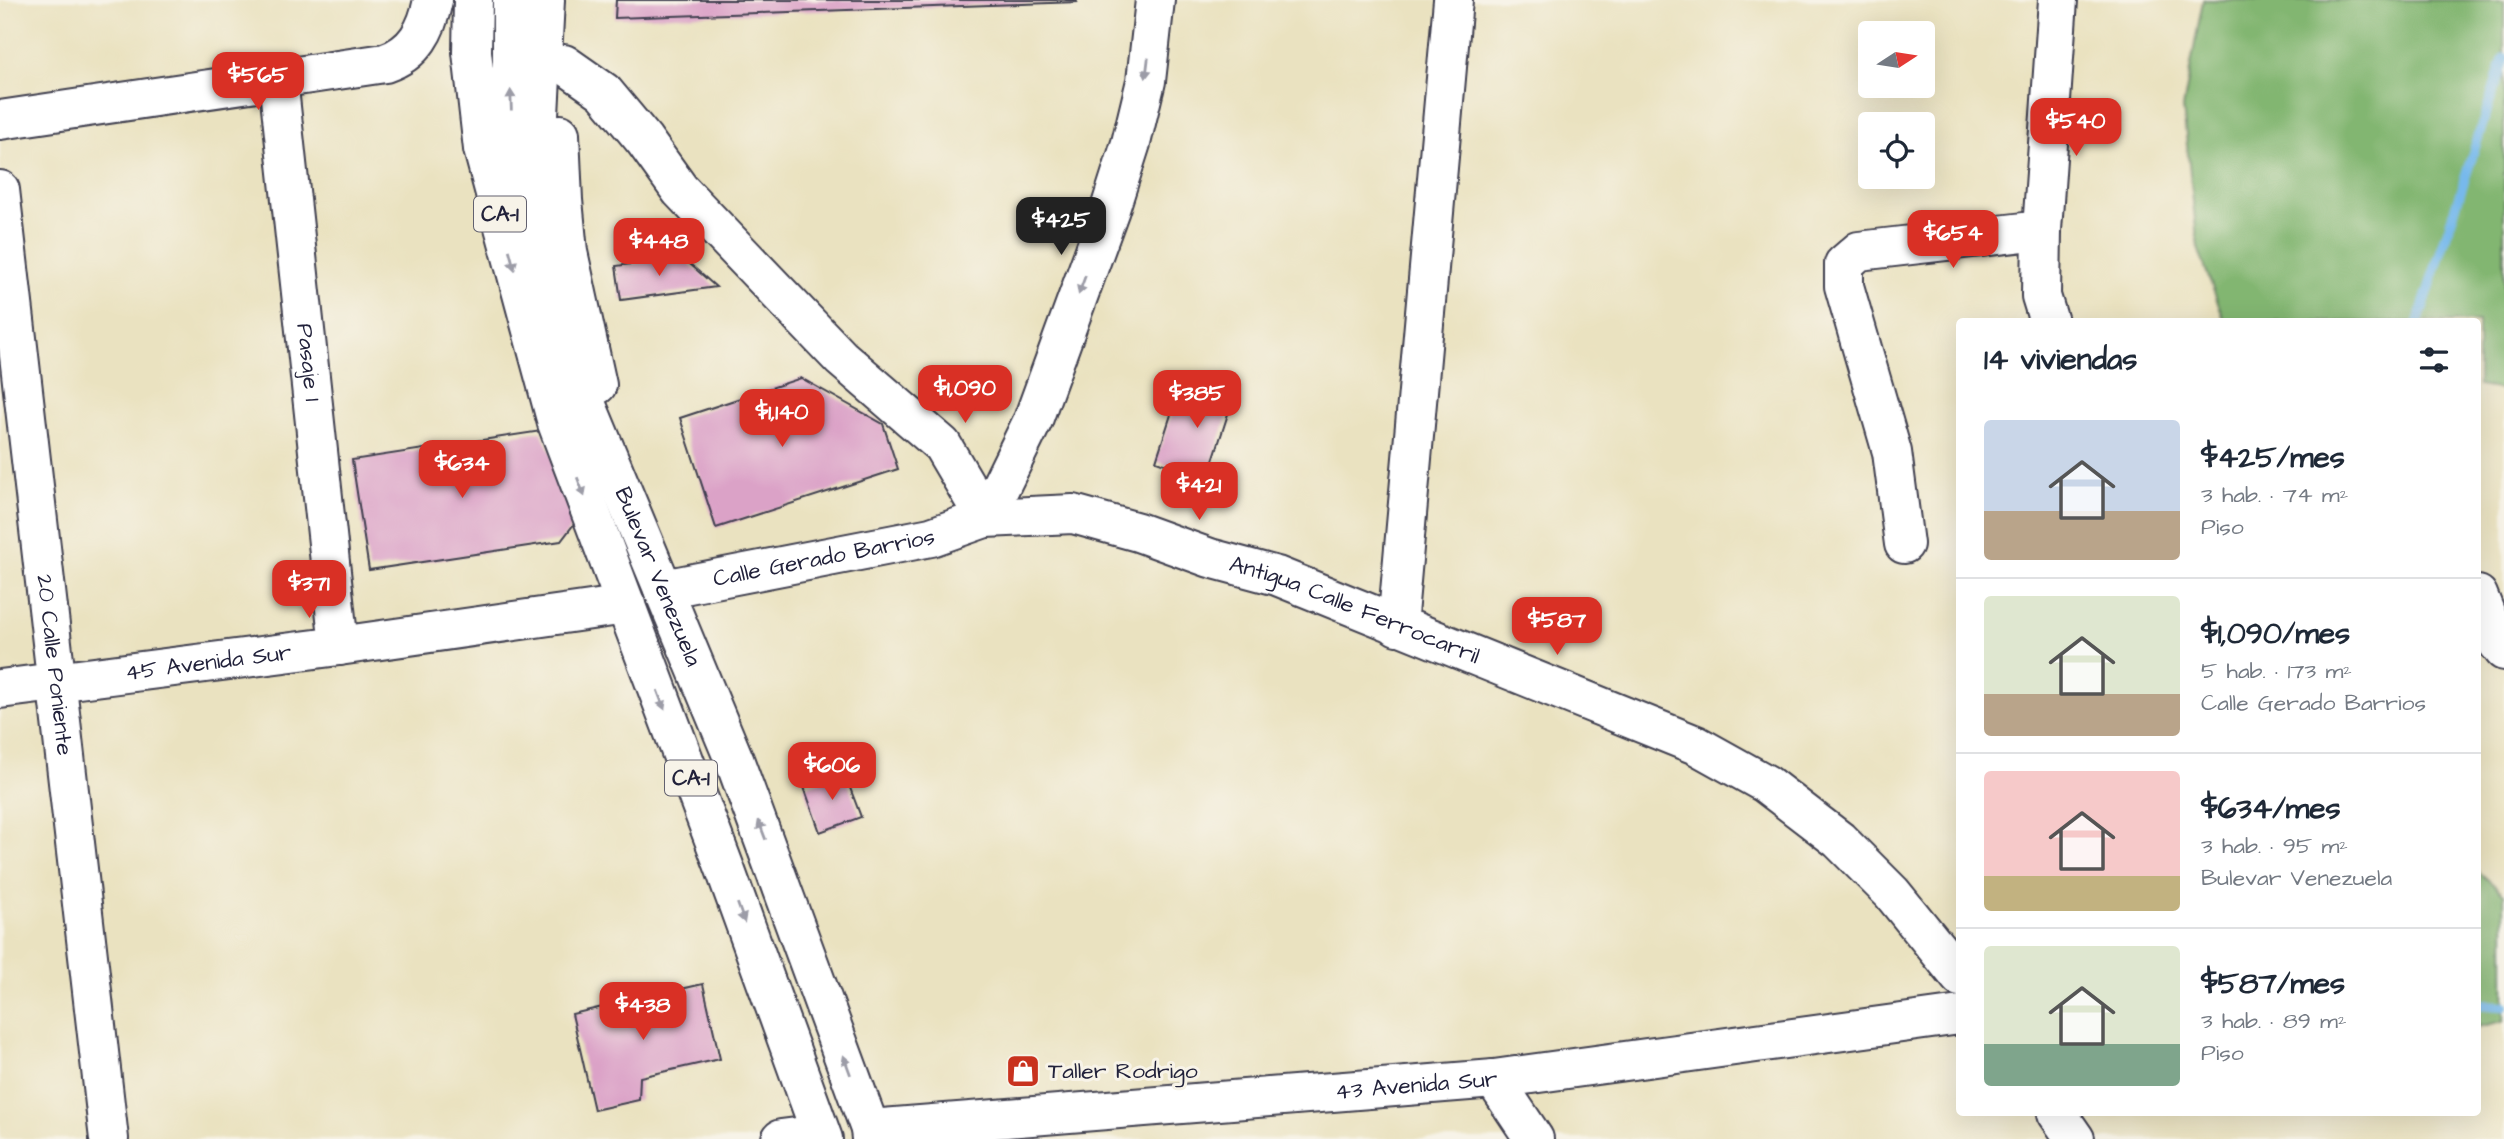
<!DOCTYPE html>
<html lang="es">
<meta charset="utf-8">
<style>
:root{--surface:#fff;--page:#f2f2f3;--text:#1f2937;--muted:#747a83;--line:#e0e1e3;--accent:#d93025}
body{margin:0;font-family:"Architects Daughter",sans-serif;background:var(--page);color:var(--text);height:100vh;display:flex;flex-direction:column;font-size:26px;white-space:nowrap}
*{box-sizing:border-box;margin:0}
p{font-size:23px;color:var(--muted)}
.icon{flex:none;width:38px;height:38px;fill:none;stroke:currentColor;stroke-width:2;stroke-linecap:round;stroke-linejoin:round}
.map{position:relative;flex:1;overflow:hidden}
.details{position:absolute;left:1956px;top:318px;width:525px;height:798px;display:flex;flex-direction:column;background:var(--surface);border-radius:7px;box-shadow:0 7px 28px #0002}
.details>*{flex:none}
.needle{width:46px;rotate:78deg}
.controls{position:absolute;left:1858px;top:21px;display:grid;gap:14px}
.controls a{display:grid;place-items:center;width:77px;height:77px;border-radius:7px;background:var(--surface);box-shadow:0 7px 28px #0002;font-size:35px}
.price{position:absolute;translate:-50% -60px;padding:0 16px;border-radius:14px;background:var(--accent);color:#fff;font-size:23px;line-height:46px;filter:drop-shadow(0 2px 4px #0008)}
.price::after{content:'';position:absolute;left:50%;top:42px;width:21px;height:16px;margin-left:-10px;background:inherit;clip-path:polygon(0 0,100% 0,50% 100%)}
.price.on{background:#222;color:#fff}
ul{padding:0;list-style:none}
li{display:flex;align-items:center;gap:21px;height:175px;padding:0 28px}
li+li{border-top:2px solid var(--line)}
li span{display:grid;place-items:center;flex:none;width:196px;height:140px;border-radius:7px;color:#555}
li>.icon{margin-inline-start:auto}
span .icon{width:84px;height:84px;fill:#fffc;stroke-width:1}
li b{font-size:30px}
h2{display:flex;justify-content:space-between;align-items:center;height:84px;padding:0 28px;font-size:30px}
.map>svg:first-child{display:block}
.forest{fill:#82b671;stroke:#526c56;stroke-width:2}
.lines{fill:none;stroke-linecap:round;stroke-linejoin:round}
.stream{stroke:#77b9ec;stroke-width:10}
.building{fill:#dba2c7}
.minor-casing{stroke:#403f4f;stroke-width:42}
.highway-casing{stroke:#403f4f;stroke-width:42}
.minor{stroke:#fff;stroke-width:38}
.highway{stroke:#fff;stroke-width:38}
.oneway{fill:#9c9ca7}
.labels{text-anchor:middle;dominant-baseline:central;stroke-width:6;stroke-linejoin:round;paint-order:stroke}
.shield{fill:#f7f3e8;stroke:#62616f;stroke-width:2}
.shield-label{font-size:21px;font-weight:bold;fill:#22223b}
.street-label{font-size:23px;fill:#22223b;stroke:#f7f3e8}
.poi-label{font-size:23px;fill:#22223b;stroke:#f7f3e8;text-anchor:start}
</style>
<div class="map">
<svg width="2504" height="1139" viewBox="0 0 2504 1139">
<rect width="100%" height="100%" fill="#f7f3e8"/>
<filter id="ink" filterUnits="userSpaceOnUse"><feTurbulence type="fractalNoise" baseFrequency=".0143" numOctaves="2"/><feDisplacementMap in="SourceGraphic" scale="14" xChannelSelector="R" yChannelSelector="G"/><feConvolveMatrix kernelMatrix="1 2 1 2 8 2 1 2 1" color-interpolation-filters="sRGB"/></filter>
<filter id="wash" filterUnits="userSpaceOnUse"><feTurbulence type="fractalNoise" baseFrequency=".00686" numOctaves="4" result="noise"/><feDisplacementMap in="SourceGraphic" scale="28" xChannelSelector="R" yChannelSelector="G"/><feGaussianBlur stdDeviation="1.57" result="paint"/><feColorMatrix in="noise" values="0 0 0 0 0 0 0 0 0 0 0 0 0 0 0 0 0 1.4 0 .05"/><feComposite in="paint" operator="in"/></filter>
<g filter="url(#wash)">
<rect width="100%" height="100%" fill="#eae2c0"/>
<path class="forest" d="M2203 0H2504V390L2478 386V322H2225L2198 248 2183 108Z
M2478 871 2504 894V1021L2478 1027Z"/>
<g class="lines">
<path class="stream" d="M2418 322 2504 58
M2478 1005 2504 1006"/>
</g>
<g id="blocks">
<path class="building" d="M616 0H1076L1077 2 615 18Z
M682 257 716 287 621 300 616 266Z
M1217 376 1238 383 1207 479 1156 461 1178 393 1208 403Z
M801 378 883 424 898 469 716 528 680 418Z
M541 431 580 516 561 541 369 570 352 460Z
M844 772 861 817 820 832 804 787Z
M703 984 720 1059 640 1077 639 1100 594 1110 572 1014Z"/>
</g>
</g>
<g filter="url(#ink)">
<use href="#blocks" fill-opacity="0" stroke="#403f4f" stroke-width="2"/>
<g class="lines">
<g class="minor-casing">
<g id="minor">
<path d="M564 64 604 92 644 140 680 190 841 358 942 445 985 518"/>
<path id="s1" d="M278 79 339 646"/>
<path d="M0 120 385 63C415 53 427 30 433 0"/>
<path id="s2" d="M0 190 109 1139"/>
<path d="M2049 322 2041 296 2042 230 2058 0"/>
<path d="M985 518 1033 420 1110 209 1131 143 1146 81 1155 0"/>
<path d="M1904 544 1892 452 1844 286V264L1859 251 2042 230"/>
<path id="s3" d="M663 589 931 537 985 518 1073 514 1138 532 1210 558 1277 576 1696 745 1766 784 1839 840 1892 893 1960 977"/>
<path d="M2478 595 2497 642 2504 651"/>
<path d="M1397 626 1453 0"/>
<path id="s4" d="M0 689 339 646 626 605"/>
<path d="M1494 1079 1534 1139"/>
<path d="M2057 1113 2075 1139"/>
<path id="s5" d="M870 1129 1494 1079 1960 1015"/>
<path d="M781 1139 820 1134"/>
</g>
</g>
<g class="highway-casing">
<g id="highway">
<path d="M473 0 472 52 483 149 557 423 724 866 823 1139"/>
<path id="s6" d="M512 0V125L551 319 735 762 870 1129 871 1139"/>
<path d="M560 134 563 200 568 252 597 385"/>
<path d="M538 173V134L545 0"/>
</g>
</g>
<use href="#minor" class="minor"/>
<use href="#highway" class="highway"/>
</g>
<defs><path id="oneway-solid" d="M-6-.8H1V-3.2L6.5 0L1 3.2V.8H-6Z" transform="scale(1.75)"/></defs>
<g class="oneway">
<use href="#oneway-solid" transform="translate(1147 68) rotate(97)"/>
<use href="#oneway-solid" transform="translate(511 100) rotate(-92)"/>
<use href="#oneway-solid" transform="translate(512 260) rotate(75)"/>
<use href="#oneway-solid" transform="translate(1082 285) rotate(110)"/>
<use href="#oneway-solid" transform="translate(581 487) rotate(69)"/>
<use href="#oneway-solid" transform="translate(661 700) rotate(69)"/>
<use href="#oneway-solid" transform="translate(762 830) rotate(-111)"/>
<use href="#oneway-solid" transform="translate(741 913) rotate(70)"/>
<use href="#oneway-solid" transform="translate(847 1065) rotate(-110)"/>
</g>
</g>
<defs>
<g id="shop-square" transform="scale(1.75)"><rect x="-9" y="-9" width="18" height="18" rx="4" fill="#c8321e" stroke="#f7f3e8"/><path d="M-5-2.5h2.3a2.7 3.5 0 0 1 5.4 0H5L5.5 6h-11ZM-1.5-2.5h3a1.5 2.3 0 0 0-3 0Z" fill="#fff"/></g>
</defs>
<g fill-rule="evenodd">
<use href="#shop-square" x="1023" y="1071"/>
</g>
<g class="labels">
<g class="shield">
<rect x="474" y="196.5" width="52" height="35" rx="5"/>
<rect x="665" y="760.5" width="52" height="35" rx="5"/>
</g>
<g class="shield-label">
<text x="500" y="214">CA-1</text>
<text x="691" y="778">CA-1</text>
</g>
<g class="street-label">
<text stroke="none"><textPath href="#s1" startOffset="285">Pasaje 1</textPath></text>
<text stroke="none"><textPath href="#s3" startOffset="164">Calle Gerado Barrios</textPath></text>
<text stroke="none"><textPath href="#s6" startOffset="602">Bulevar Venezuela</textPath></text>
<text stroke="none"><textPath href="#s3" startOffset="716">Antigua Calle Ferrocarril</textPath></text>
<text stroke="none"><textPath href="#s4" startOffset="210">45 Avenida Sur</textPath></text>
<text stroke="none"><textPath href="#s2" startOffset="478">20 Calle Poniente</textPath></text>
<text stroke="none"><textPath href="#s5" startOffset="548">43 Avenida Sur</textPath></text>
</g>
<g class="poi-label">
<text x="1048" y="1071">Taller Rodrigo</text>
</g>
</g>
</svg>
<div class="controls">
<a><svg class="needle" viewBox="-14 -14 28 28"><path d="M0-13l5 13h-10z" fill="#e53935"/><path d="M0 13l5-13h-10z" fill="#747a83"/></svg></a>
<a><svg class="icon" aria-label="locate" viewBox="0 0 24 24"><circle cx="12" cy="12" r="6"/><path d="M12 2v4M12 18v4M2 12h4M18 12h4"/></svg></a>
</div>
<b class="price" style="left:258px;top:112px">$565</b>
<b class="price" style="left:2076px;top:158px">$540</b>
<b class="price on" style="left:1061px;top:257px">$425</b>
<b class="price" style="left:1953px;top:270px">$654</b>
<b class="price" style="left:659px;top:278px">$448</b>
<b class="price" style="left:965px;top:425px">$1,090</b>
<b class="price" style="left:1197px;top:430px">$385</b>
<b class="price" style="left:782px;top:449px">$1,140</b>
<b class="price" style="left:462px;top:500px">$634</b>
<b class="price" style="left:1199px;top:522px">$421</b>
<b class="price" style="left:309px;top:620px">$371</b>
<b class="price" style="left:1557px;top:657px">$587</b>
<b class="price" style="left:832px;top:802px">$606</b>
<b class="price" style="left:643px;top:1042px">$438</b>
<section class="details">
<h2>14 viviendas<svg class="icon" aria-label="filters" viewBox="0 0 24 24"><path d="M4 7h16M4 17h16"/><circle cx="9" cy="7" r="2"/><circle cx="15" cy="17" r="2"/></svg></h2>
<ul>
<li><span style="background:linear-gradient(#c9d6e8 65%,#b9a48a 0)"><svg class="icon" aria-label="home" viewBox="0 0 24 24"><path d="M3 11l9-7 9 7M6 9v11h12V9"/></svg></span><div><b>$425/mes</b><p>3 hab. · 74 m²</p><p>Piso</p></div></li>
<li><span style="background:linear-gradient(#dfe7d0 70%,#b9a48a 0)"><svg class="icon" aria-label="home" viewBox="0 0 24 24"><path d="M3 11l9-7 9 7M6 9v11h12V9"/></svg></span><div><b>$1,090/mes</b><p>5 hab. · 173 m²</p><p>Calle Gerado Barrios</p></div></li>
<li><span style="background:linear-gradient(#f6c9c9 75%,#c2b280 0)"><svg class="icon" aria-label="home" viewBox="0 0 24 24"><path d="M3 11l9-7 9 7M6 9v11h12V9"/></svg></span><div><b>$634/mes</b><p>3 hab. · 95 m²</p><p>Bulevar Venezuela</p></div></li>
<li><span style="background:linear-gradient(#dfe7d0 70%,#7fa58c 0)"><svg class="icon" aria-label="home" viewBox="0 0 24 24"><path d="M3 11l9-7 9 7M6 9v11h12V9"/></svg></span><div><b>$587/mes</b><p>3 hab. · 89 m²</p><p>Piso</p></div></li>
</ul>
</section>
</div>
